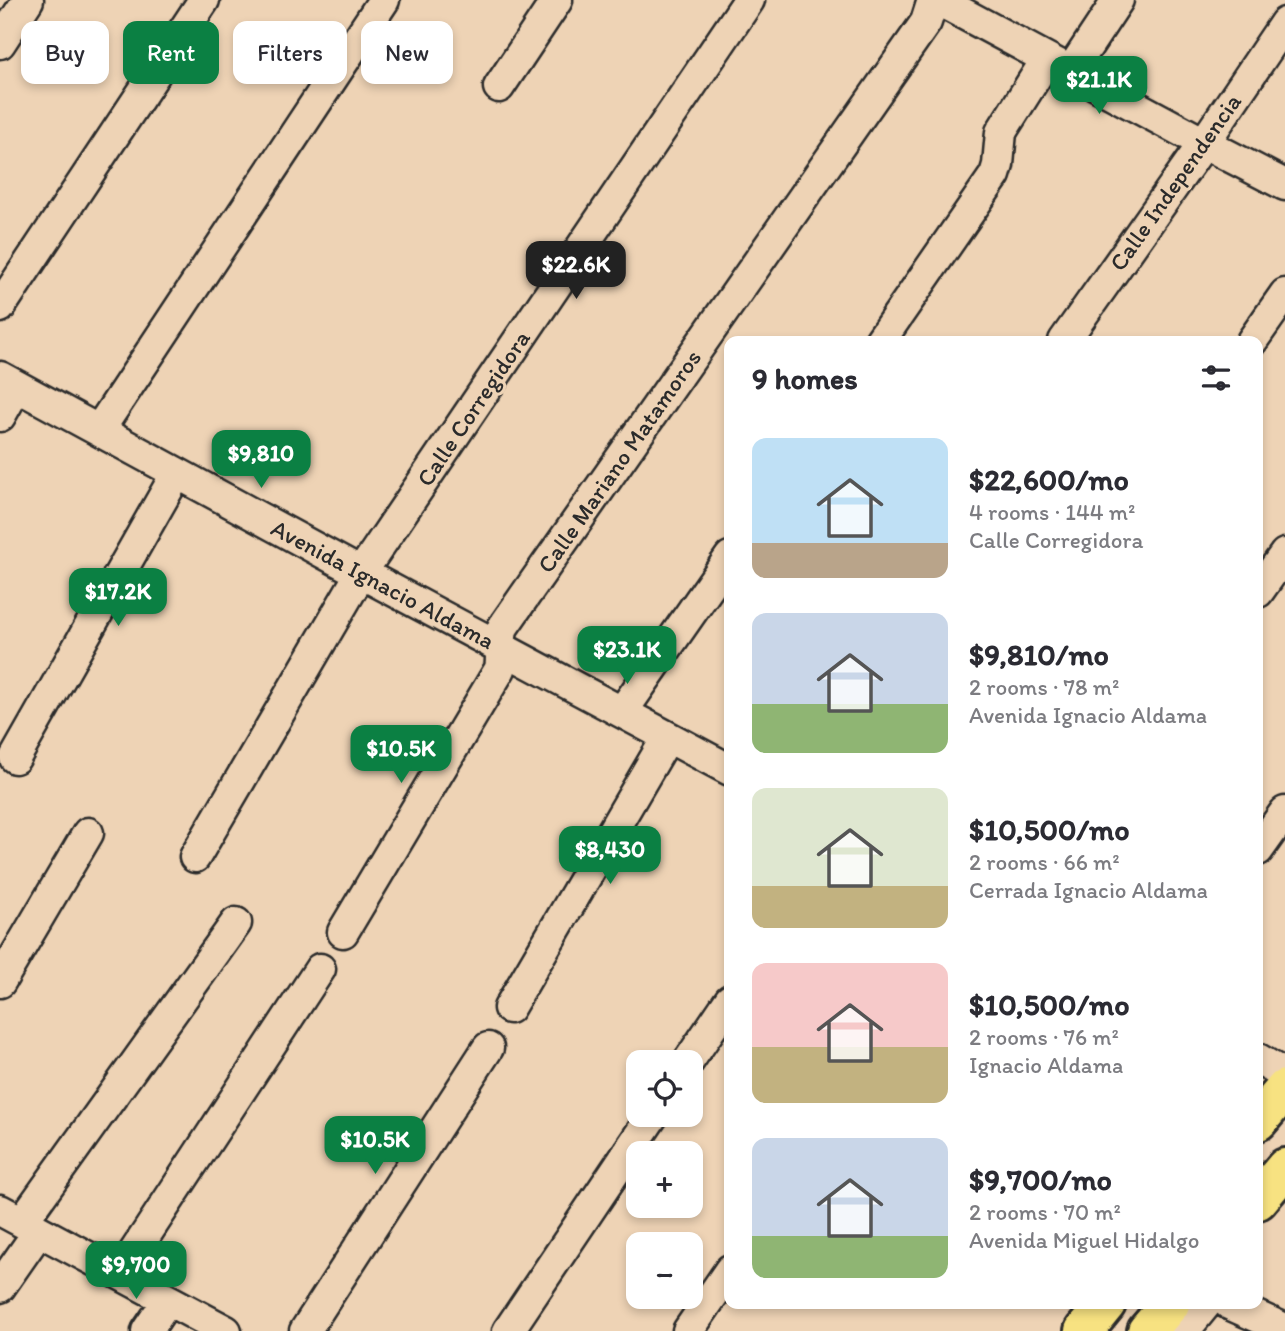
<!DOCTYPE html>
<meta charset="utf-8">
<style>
:root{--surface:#fff;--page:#f7f7f7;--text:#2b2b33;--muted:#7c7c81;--accent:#0b8043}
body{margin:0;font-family:Itim,sans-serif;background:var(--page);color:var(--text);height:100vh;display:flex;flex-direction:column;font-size:26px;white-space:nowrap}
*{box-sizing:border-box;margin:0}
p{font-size:23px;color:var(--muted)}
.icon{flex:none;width:38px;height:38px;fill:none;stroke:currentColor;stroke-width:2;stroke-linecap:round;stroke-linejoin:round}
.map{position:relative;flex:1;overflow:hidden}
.drawer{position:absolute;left:724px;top:336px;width:539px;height:973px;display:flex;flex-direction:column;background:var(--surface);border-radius:14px;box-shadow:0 4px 10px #0003}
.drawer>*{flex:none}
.guide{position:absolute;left:21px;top:21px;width:598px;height:63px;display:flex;gap:14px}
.buttons{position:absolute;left:626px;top:1050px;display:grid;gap:14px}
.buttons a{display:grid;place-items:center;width:77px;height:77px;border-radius:14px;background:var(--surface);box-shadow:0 4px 10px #0003;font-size:35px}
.price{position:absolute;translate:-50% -60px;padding:0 16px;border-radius:14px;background:var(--accent);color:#fff;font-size:23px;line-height:46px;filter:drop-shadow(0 2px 4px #0008)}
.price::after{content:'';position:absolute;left:50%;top:42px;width:21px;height:16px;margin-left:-10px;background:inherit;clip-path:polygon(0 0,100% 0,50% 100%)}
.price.current{background:#222;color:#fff}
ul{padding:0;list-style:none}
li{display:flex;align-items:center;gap:21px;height:175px;padding:0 28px}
li span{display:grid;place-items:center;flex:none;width:196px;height:140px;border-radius:14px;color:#555}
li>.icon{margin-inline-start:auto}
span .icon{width:84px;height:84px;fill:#fffc;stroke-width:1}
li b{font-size:30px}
h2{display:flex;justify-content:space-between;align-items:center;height:84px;padding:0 28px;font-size:30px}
.tag{padding:0 24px;border-radius:14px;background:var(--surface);box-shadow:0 4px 10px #0003;font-size:24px;line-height:63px}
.tag.current{background:var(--accent);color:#fff}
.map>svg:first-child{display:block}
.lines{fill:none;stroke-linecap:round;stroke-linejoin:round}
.minor-casing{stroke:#2b2b2b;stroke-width:35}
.primary-casing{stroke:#2b2b2b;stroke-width:44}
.minor{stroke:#eed3b5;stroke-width:30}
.primary{stroke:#f7e281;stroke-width:38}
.labels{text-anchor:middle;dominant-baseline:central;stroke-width:6;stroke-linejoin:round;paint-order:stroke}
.street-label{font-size:24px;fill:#2b2b2b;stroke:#eed3b5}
</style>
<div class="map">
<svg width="1285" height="1331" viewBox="0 0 1285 1331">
<rect width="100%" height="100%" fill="#eed3b5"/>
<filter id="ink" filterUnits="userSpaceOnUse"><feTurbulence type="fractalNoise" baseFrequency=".0143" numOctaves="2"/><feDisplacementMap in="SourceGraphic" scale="14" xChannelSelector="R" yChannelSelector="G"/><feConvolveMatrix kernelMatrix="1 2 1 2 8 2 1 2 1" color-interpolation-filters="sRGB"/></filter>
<g filter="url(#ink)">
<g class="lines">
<g class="minor-casing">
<path id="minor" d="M938 0 1204 143 1285 185
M0 43 28 0
M1071 71 1118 0
M499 87 557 0
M0 307 204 0
M880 341 995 175 998 165 1001 132 1047 59
M1064 341 1204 143 1285 23
M1252 341 1285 294
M0 377 361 573 730 770
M0 416 17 386
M99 430 384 0
M1258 592 1285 554
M622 712 730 557
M15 758 177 473
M1258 850 1285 812
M195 857 361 573 749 0
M343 932 500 669C503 654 498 641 503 627L926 22 933 0
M0 982 88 833
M509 1008 667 738
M1258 1059 1285 1075
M688 1062 730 1000
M0 1210 226 1331
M22 1222 236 923
M120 1274 320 969
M0 1287 39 1231
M1229 1304 1285 1329
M147 1331 168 1300
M305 1331 488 1048
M508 1331 653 1115
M688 1331 730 1270
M1184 1331 1206 1304"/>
</g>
<g class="primary-casing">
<path id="primary" d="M1258 1121 1285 1089
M1258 1200 1285 1168
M1084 1331 1106 1304
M1147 1331 1170 1304"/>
</g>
<use href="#minor" class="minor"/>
<use href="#primary" class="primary"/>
</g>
</g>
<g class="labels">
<g class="street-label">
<text transform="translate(1175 182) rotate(-55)">Calle Independencia</text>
<text transform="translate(473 408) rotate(-56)">Calle Corregidora</text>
<text transform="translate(619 461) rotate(-55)">Calle Mariano Matamoros</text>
<text transform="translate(383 584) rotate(28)">Avenida Ignacio Aldama</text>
</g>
</g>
</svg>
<div class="buttons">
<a><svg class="icon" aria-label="locate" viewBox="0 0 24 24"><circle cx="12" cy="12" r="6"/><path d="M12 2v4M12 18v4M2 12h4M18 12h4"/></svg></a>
<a>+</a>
<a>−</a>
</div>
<b class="price" style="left:1099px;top:116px">$21.1K</b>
<b class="price current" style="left:576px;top:301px">$22.6K</b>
<b class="price" style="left:261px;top:490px">$9,810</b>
<b class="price" style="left:118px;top:628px">$17.2K</b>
<b class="price" style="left:627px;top:686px">$23.1K</b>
<b class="price" style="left:401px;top:785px">$10.5K</b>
<b class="price" style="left:610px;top:886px">$8,430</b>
<b class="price" style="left:375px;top:1176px">$10.5K</b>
<b class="price" style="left:136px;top:1301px">$9,700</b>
<div class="guide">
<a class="tag">Buy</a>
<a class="tag current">Rent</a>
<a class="tag">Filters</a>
<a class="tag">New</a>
</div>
<section class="drawer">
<h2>9 homes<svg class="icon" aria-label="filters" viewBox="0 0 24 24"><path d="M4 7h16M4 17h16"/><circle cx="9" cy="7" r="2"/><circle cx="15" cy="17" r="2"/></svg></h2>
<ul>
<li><span style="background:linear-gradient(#bfe0f5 75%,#b9a48a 0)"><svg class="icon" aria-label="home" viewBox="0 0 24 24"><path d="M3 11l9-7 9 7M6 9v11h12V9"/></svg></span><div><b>$22,600/mo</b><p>4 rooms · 144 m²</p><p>Calle Corregidora</p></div></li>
<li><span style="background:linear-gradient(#c9d6e8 65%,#8fb573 0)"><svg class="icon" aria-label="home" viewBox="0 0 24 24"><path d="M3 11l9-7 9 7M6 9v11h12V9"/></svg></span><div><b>$9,810/mo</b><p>2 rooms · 78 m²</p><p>Avenida Ignacio Aldama</p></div></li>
<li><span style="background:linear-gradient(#dfe7d0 70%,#c2b280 0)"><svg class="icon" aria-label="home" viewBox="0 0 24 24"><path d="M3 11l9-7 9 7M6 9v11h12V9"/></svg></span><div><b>$10,500/mo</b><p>2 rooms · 66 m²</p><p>Cerrada Ignacio Aldama</p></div></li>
<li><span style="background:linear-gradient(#f6c9c9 60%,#c2b280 0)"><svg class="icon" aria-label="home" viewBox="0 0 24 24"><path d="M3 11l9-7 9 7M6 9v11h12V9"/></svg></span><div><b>$10,500/mo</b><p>2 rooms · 76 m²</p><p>Ignacio Aldama</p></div></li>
<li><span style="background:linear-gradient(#c9d6e8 70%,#8fb573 0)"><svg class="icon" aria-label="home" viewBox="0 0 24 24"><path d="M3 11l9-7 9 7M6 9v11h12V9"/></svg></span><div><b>$9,700/mo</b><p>2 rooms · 70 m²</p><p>Avenida Miguel Hidalgo</p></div></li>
</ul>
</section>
</div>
